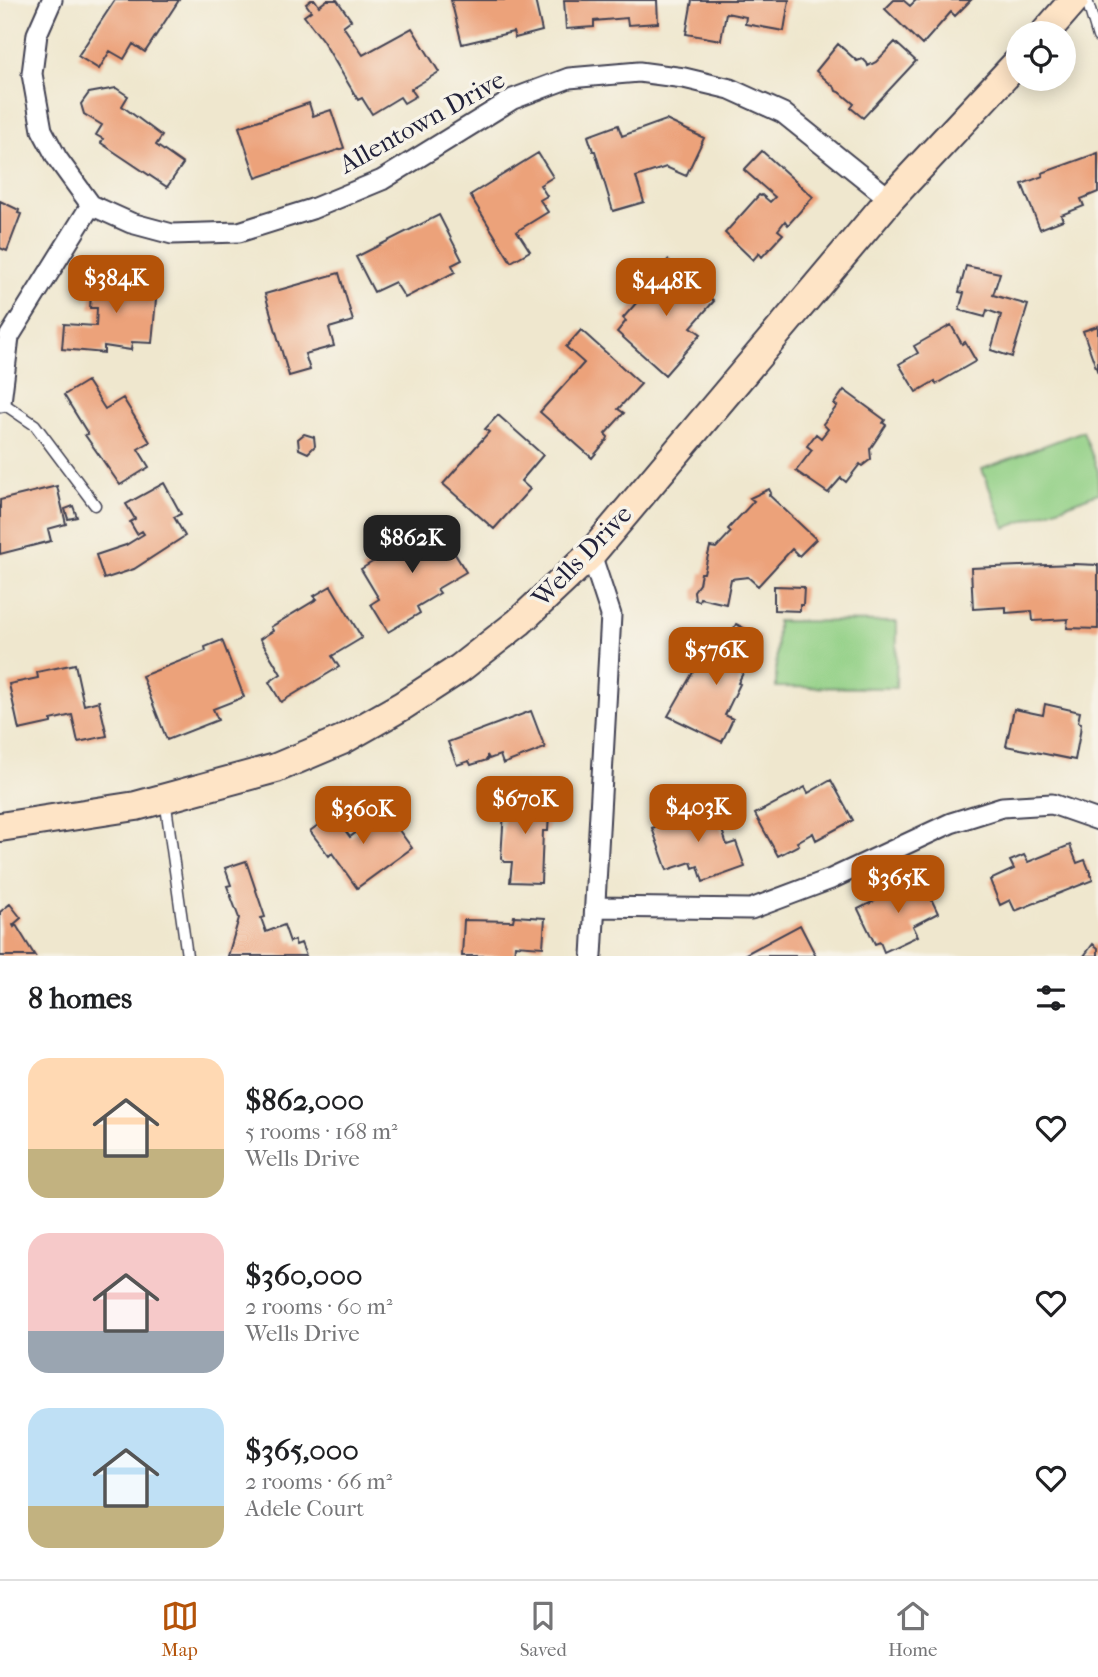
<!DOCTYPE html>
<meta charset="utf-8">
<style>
:root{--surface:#fff;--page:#f6f6f6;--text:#202124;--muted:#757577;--line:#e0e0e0;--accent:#b45309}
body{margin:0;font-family:"IM FELL French Canon",serif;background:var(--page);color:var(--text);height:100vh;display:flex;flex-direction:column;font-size:26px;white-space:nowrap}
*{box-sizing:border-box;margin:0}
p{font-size:23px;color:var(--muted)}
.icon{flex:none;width:38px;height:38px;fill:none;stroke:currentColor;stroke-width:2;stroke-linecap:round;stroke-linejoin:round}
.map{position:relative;height:956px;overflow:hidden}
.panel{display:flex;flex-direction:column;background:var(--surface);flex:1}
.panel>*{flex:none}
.controls{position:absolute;left:1006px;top:21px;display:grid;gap:14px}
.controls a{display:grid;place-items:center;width:70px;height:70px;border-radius:50%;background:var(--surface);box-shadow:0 4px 18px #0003;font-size:35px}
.price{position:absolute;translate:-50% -60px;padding:0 16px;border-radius:14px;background:var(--accent);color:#fff;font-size:23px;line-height:46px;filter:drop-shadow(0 2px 4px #0008)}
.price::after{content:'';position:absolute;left:50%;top:42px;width:21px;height:16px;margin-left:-10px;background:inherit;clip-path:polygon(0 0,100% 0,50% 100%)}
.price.active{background:#222;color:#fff}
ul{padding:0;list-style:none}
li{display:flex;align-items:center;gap:21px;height:175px;padding:0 28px}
li span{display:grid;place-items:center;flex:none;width:196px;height:140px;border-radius:21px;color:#555}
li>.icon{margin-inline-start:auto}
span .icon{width:84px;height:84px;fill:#fffc;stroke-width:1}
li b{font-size:30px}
h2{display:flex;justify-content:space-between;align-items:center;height:84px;padding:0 28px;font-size:30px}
.tabs{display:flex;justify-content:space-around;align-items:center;height:98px;border-top:2px solid var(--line);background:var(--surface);font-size:19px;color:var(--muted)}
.tabs a{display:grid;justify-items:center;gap:4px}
.tabs .active{color:var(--accent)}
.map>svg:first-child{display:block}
.green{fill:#93d086;stroke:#5a7960;stroke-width:2}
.building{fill:#eca27a}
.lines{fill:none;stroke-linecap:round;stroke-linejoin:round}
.lane-casing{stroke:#414051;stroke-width:13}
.street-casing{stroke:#414051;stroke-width:23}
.secondary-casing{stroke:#414051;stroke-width:32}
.lane{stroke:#fff;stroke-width:10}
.street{stroke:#fff;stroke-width:19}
.secondary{stroke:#fee4c6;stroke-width:28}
.labels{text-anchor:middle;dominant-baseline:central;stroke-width:7;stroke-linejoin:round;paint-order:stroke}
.street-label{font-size:26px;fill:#22223b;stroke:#f7f3e8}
</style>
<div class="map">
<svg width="1098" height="956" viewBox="0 0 1098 956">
<rect width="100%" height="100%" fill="#f7f3e8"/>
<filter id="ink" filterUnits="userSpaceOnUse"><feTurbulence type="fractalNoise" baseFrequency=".0143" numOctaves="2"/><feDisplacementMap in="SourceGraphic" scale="14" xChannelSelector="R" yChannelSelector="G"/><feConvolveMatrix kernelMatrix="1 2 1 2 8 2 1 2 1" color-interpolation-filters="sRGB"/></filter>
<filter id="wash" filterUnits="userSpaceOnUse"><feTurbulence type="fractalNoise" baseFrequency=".00686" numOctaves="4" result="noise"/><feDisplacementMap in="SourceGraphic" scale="28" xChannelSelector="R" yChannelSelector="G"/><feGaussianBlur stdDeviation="1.57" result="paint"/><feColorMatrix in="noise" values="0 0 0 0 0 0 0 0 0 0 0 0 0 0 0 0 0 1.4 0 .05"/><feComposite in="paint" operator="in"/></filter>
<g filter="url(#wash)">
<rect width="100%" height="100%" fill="#efe7ce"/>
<path class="green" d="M1083 431 1098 471V493L1005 528 982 469Z
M777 621 897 622 896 688 776 687Z"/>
<g id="blocks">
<path class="building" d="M115 0H179L145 52 133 44 124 59 110 51 99 69 78 56Z
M311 0H315L319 6 327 0H337L351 20 343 26 363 55 412 28 439 72 411 89 416 96 404 103 400 97 372 114 362 98 358 100 323 41 304 16 311 11 306 4Z
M451 0H535L542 31 515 38 513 32 462 44Z
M564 0H657L658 23 628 25 627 18 594 21V27L566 29Z
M692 0H789L784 31 745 24 746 17 726 13 721 40 686 34Z
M894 0H903L910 6 916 0H971L955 16 951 12 922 45 885 9Z
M895 42 916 61 863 118 851 108 854 104 841 93 836 91 835 88 816 71 838 44 857 61 863 59 867 63 868 66 876 62Z
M116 88 128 96 122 106 162 136 156 145 183 164 167 187 101 143 103 139 96 135 102 125 84 114 81 104 89 93Z
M309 103 313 116 331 110 344 148 256 178 239 127Z
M666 120 704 138 686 176 666 167 636 177 644 202 613 211 595 151H593L588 136 618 125 622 136Z
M762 151 813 197 788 225 785 221 778 230 783 234 762 257 759 253 753 260 725 233 759 195 761 196 762 195 770 202 775 197 744 170Z
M538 153 553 177 540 185 547 196 540 200 548 212 517 231 530 251 511 262 470 195Z
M1098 153V192L1081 199 1084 206 1061 215 1063 220 1040 229 1022 184 1043 176 1042 173Z
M0 201 19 210 18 213 21 214 7 251 0 248Z
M439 215 462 260 452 265 455 272 405 298 395 282 374 292 356 257Z
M668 260 714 301 691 327 701 334 665 375 617 332 626 321 623 318 659 277 656 274Z
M966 266 1000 273 993 295 1028 305 1012 357 991 350 1001 315 987 310 985 317 959 310 964 293 959 292Z
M100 270 151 274 149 299H156L152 343 132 342 131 350 104 346V353L62 349 64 324 96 326 97 308H90L91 295 98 296Z
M339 273 353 321 329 328 334 346 305 354 310 370 289 376 265 294Z
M951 325 962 344 965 342 976 361 936 384 935 381 916 392 899 364 918 353 914 346Z
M1098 326V373L1083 331Z
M581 330 641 384 618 409 624 413 605 434 608 437 607 440 592 458 540 412 584 363 566 347Z
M87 381 105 409 123 398 150 442 138 449 149 467 120 485 85 435 88 434 64 395Z
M844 390 885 420 883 423 886 425 870 449 871 459 862 466 860 464 846 482 841 478 828 493 796 471 812 450 807 446 816 434 821 438 828 429 823 424 837 406 834 404Z
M498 415 543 455 521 481 530 489 494 529 443 484 489 432 485 429Z
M304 434 314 437 315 446 308 453 299 449 298 439Z
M164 483 181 514 174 517 185 536 134 569 104 579 96 555 126 545 144 534 142 531 137 534 130 522 135 519 126 504Z
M57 486 66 524 48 529 51 541 0 554V500Z
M769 489 771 493 769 495 816 539 799 556 792 549 758 586 748 577 731 579 726 604 700 598 699 601 695 600 694 591 699 584 701 573H704L710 547 716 548 731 532 728 529 754 501 750 498Z
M73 506 77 517 68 519 65 509Z
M434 520 466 572 437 589 440 593 417 607 420 613 388 632 371 604 379 599 361 569 420 533 418 529Z
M1074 564 1098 565V629L1067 628 1068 619 1033 621 1032 611 1006 613V607L973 609 971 568Z
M331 586 362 638 332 656 339 667 281 702 269 682 281 674 260 639 273 631 271 627 317 599 314 596Z
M774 586 804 587 803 605H800V611L774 610Z
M736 624 761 637 738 683 740 684 725 715 733 719 722 742 668 716 700 660 714 667Z
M222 640 244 697 213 709 218 720 167 740 142 676 206 651 205 647Z
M75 664 84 705 99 701 107 736 78 742 72 715 51 720V723L19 730 9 684 38 678 37 672Z
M1045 704 1080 712 1078 722 1081 723 1080 733 1075 760 1006 746 1014 709 1043 715Z
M531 711 545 748 503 764 500 755 489 759 487 755V760L471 765 469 761 457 765 448 742Z
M831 780 853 820 816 840 813 833 797 842 799 845 778 856 755 814 805 787 808 793Z
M505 796 550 797 548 831H543L541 883 510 882 512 862H504L501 858Z
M713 803 727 845 736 842 745 867 703 882 698 866 693 868 691 862 667 870 652 828 677 820 675 816Z
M385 811 412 848 357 888 332 853 329 856 310 831 333 814 350 837Z
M1070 845 1077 863 1085 860 1093 880 1015 911 1010 900 1000 905 990 880 1014 869 1010 861 1024 855 1028 862Z
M246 861 265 917 261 918 266 932 284 925 290 942 294 940 296 945 301 943 306 956H228L239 918 227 886 231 885 225 868Z
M921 878 938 913 913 926 918 936 884 952 880 942 875 944 858 909Z
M10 904 21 918 13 925 14 927 16 925 35 956H0V912Z
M514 916 545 918 543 947 515 945 514 956H462L464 920 513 921Z
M800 925 816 956H742Z
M1093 944 1098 948V956H1084Z"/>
</g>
</g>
<g filter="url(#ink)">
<use href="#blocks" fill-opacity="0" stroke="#414051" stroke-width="2"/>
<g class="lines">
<g class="lane-casing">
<path id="lane" d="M1087 0 1098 37
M1 402 35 425 95 505
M165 799 187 956"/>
</g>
<g class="street-casing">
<path id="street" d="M52 0 37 34 32 74 42 130 57 158 91 205 131 223 172 234 239 232 312 209 382 180 513 99 569 78 639 72 684 78 730 89 783 113 890 199
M1 402 9 337 91 205
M591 554 611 615 592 956
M595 907 751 909 831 879 951 823 1002 807 1052 804 1098 820"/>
</g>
<g class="secondary-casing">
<path id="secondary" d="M1045 33 1074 0
M0 827 136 806 276 768 342 740 402 706 459 669 519 622 591 554 890 199 1018 62"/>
</g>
<use href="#lane" class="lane"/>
<use href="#street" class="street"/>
<use href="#secondary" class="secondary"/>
</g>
</g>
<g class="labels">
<g class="street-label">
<text transform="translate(422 122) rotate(-29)">Allentown Drive</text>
<text transform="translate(582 556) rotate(-46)">Wells Drive</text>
</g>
</g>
</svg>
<div class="controls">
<a><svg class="icon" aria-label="locate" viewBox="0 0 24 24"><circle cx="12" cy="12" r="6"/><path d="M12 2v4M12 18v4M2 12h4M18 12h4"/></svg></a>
</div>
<b class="price" style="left:116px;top:315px">$384K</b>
<b class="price" style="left:666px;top:318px">$448K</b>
<b class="price active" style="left:412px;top:575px">$862K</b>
<b class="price" style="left:716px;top:687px">$576K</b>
<b class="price" style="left:525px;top:836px">$670K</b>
<b class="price" style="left:698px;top:844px">$403K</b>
<b class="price" style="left:363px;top:846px">$360K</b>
<b class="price" style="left:898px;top:915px">$365K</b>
</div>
<section class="panel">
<h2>8 homes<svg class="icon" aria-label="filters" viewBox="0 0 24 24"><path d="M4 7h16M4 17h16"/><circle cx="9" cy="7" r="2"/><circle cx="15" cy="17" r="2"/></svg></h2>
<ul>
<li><span style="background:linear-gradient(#ffd9b3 65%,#c2b280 0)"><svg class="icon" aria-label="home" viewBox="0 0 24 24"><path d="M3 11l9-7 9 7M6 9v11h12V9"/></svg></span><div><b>$862,000</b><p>5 rooms · 168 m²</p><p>Wells Drive</p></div><svg class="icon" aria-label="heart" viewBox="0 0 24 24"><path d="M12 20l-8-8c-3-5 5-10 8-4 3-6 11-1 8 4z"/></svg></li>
<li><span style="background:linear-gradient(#f6c9c9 70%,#9aa5b1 0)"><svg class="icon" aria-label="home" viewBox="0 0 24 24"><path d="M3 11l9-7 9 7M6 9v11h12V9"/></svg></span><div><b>$360,000</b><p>2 rooms · 60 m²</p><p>Wells Drive</p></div><svg class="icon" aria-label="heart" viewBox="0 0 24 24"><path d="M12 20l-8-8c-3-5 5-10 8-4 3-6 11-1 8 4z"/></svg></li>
<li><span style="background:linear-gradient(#bfe0f5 70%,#c2b280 0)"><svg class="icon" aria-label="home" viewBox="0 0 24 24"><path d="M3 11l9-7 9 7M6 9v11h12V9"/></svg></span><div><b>$365,000</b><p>2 rooms · 66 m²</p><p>Adele Court</p></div><svg class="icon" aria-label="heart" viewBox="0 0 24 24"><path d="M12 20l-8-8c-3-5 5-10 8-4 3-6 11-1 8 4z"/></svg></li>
</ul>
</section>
<nav class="tabs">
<a class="active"><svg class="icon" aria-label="map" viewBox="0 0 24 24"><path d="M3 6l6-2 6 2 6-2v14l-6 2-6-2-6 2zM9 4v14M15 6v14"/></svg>Map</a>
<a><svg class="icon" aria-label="saved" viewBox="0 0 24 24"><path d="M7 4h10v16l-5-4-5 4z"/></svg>Saved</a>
<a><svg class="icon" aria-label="home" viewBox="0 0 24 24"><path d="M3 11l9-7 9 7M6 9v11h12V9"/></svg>Home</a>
</nav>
